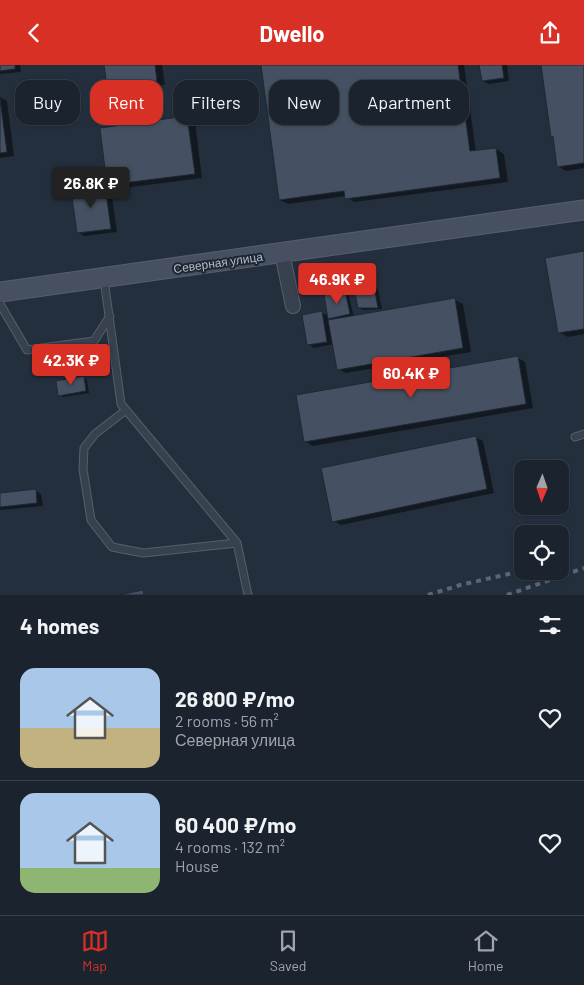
<!DOCTYPE html>
<meta charset="utf-8">
<style>
:root{--surface:#1b232e;--page:#282f3a;--text:#f1f3f6;--muted:#a0a4aa;--line:#39404a;--accent:#d93025}
body{margin:0;font-family:Barlow,sans-serif;background:var(--page);color:var(--text);height:100vh;display:flex;flex-direction:column;font-size:19px;white-space:nowrap}
*{box-sizing:border-box;margin:0}
p{font-size:16px;color:var(--muted)}
.icon{flex:none;width:28px;height:28px;fill:none;stroke:currentColor;stroke-width:2;stroke-linecap:round;stroke-linejoin:round}
.map{position:relative;height:530px;overflow:hidden}
.details{display:flex;flex-direction:column;background:var(--surface);flex:1}
.details>*{flex:none}
.guide{position:absolute;left:15px;top:15px;width:555px;height:45px;display:flex;gap:10px}
.needle{width:32px;rotate:182deg}
.buttons{position:absolute;left:514px;top:395px;display:grid;gap:10px}
.buttons a{display:grid;place-items:center;width:55px;height:55px;border-radius:10px;background:var(--surface);box-shadow:0 1px 4px #0004,0 0 0 1px var(--line);font-size:25px}
.price{position:absolute;translate:-50% -42px;padding:0 11px;border-radius:5px;background:var(--accent);color:#fff;font-size:16px;line-height:32px;filter:drop-shadow(0 1px 2px #0008)}
.price::after{content:'';position:absolute;left:50%;top:30px;width:15px;height:11px;margin-left:-8px;background:inherit;clip-path:polygon(0 0,100% 0,50% 100%)}
.price.active{background:#222;color:#fff}
ul{padding:0;list-style:none}
li{display:flex;align-items:center;gap:15px;height:125px;padding:0 20px}
li+li{border-top:1px solid var(--line)}
li span{display:grid;place-items:center;flex:none;width:140px;height:100px;border-radius:15px;color:#555}
li>.icon{margin-inline-start:auto}
span .icon{width:60px;height:60px;fill:#fffc;stroke-width:1}
li b{font-size:21px}
h2{display:flex;justify-content:space-between;align-items:center;height:60px;padding:0 20px;font-size:21px}
.chip{padding:0 18px;border-radius:15px;background:var(--surface);box-shadow:0 1px 4px #0004,0 0 0 1px var(--line);font-size:18px;line-height:45px}
.chip.active{background:var(--accent);color:#fff}
header{display:flex;justify-content:space-between;align-items:center;height:65px;padding:0 20px;background:var(--accent);color:#fff;font-size:22px;font-weight:700}
.dock{display:flex;justify-content:space-around;align-items:center;height:70px;border-top:1px solid var(--line);background:var(--surface);font-size:14px;color:var(--muted)}
.dock a{display:grid;justify-items:center;gap:2px}
.dock .active{color:var(--accent)}
.map>svg:first-child{display:block}
.shadow{fill:#0007}
.building{fill:#455162;stroke:#1f2835}
.lines{fill:none;stroke-linecap:round;stroke-linejoin:round}
.service-casing{stroke:#565f6c;stroke-width:9}
.minor-casing{stroke:#565f6c;stroke-width:16}
.secondary-casing{stroke:#565f6c;stroke-width:21}
.service{stroke:#38414e;stroke-width:7}
.minor{stroke:#38414e;stroke-width:14}
.secondary{stroke:#465061;stroke-width:19}
.rail{stroke:#5a6575;stroke-width:4;stroke-dasharray:5 5;stroke-linecap:butt}
.labels{text-anchor:middle;dominant-baseline:central;stroke-width:4;stroke-linejoin:round;paint-order:stroke}
.street-label{font-size:12px;fill:#b4bcc9;stroke:#1d2633}
</style>
<header><svg class="icon" aria-label="back" viewBox="0 0 24 24"><path d="M15 5l-7 7 7 7"/></svg>Dwello<svg class="icon" aria-label="share" viewBox="0 0 24 24"><path d="M12 15V3M7 8l5-5 5 5M5 13v7h14v-7"/></svg></header>
<div class="map">
<svg width="584" height="530" viewBox="0 0 584 530">
<rect width="100%" height="100%" fill="#242f3e"/>
<path class="shadow" d="M0 0H20L21 7 0 9Z
M105 0H162L165 20 154 21V23L127 27 123 25 116 26 108 21Z
M263 0H464L476 87 496 84 504 89 508 117 354 137 346 131 288 139 280 135Z
M481 0H507L509 16 489 19 483 16Z
M543 0H584V103L566 106 558 101 554 72 552 71Z
M0 32 7 36 14 91 0 93Z
M187 53 195 57 202 113 116 124 108 120Z
M105 121 111 125 117 167 84 171 78 167 72 126Z
M584 187V269L568 272 560 268Z
M374 222 378 224 382 244 363 245 359 243Z
M345 226 348 228 354 252 455 235 463 239 471 287 346 308 338 304 334 279 314 283 308 279 322 248 329 251Z
M518 293 525 297 533 343 313 381 305 376Z
M83 313 87 315 89 328 63 332 59 330Z
M475 372 483 376 494 428 341 460 334 456Z
M35 425 41 429 43 441 0 445V429Z"/>
<path class="building" d="M0 0H15V4L0 6Z
M104 0H155L157 16 147 17V19L118 23 116 20 107 22Z
M261 0H458L470 86 496 83 500 113 345 134 344 126 279 135Z
M479 0H502L504 13 482 16Z
M541 0H584V98L557 102 553 71 551 72Z
M0 34 7 87 0 88Z
M187 51 195 109 107 120 100 63Z
M105 120 111 164 77 168 71 125Z
M584 186V264L558 268 545 193Z
M374 221 378 243H358L354 224Z
M345 225 350 249 328 254 324 230Z
M455 233 463 283 337 305 328 255Z
M322 246 327 277 307 280 302 250Z
M518 291 526 339 304 377 296 330Z
M84 311 86 326 58 331 56 316Z
M476 371 487 424 332 457 321 403Z
M36 424 37 438 0 442V428Z
M143 525 144 530H119Z"/>
<g class="lines">
<g class="service-casing">
<path id="service" d="M104 214 121 339 237 478 248 530
M0 239 27 285 94 276 110 251
M126 345 95 369 84 383 83 404 91 455 112 482 143 488 237 478
M575 372 584 369"/>
</g>
<g class="minor-casing">
<path id="minor" d="M282 188 293 241"/>
</g>
<g class="secondary-casing">
<path id="secondary" d="M0 227 584 145"/>
</g>
<use href="#service" class="service"/>
<use href="#minor" class="minor"/>
<use href="#secondary" class="secondary"/>
<path class="rail" d="M560 498 569 496
M428 530 460 520 522 506
M507 530 584 503"/>
</g>
<g class="labels">
<g class="street-label">
<text transform="translate(218 197) rotate(-8)">Северная улица</text>
</g>
</g>
</svg>
<div class="buttons">
<a><svg class="needle" viewBox="-14 -14 28 28"><path d="M0-13l5 13h-10z" fill="#e53935"/><path d="M0 13l5-13h-10z" fill="#a0a4aa"/></svg></a>
<a><svg class="icon" aria-label="locate" viewBox="0 0 24 24"><circle cx="12" cy="12" r="6"/><path d="M12 2v4M12 18v4M2 12h4M18 12h4"/></svg></a>
</div>
<b class="price active" style="left:91px;top:144px">26.8K ₽</b>
<b class="price" style="left:337px;top:240px">46.9K ₽</b>
<b class="price" style="left:71px;top:321px">42.3K ₽</b>
<b class="price" style="left:411px;top:334px">60.4K ₽</b>
<div class="guide">
<a class="chip">Buy</a>
<a class="chip active">Rent</a>
<a class="chip">Filters</a>
<a class="chip">New</a>
<a class="chip">Apartment</a>
</div>
</div>
<section class="details">
<h2>4 homes<svg class="icon" aria-label="filters" viewBox="0 0 24 24"><path d="M4 7h16M4 17h16"/><circle cx="9" cy="7" r="2"/><circle cx="15" cy="17" r="2"/></svg></h2>
<ul>
<li><span style="background:linear-gradient(#a9c7e8 60%,#c2b280 0)"><svg class="icon" aria-label="home" viewBox="0 0 24 24"><path d="M3 11l9-7 9 7M6 9v11h12V9"/></svg></span><div><b>26 800 ₽/mo</b><p>2 rooms · 56 m²</p><p>Северная улица</p></div><svg class="icon" aria-label="heart" viewBox="0 0 24 24"><path d="M12 20l-8-8c-3-5 5-10 8-4 3-6 11-1 8 4z"/></svg></li>
<li><span style="background:linear-gradient(#a9c7e8 75%,#8fb573 0)"><svg class="icon" aria-label="home" viewBox="0 0 24 24"><path d="M3 11l9-7 9 7M6 9v11h12V9"/></svg></span><div><b>60 400 ₽/mo</b><p>4 rooms · 132 m²</p><p>House</p></div><svg class="icon" aria-label="heart" viewBox="0 0 24 24"><path d="M12 20l-8-8c-3-5 5-10 8-4 3-6 11-1 8 4z"/></svg></li>
</ul>
</section>
<nav class="dock">
<a class="active"><svg class="icon" aria-label="map" viewBox="0 0 24 24"><path d="M3 6l6-2 6 2 6-2v14l-6 2-6-2-6 2zM9 4v14M15 6v14"/></svg>Map</a>
<a><svg class="icon" aria-label="saved" viewBox="0 0 24 24"><path d="M7 4h10v16l-5-4-5 4z"/></svg>Saved</a>
<a><svg class="icon" aria-label="home" viewBox="0 0 24 24"><path d="M3 11l9-7 9 7M6 9v11h12V9"/></svg>Home</a>
</nav>
